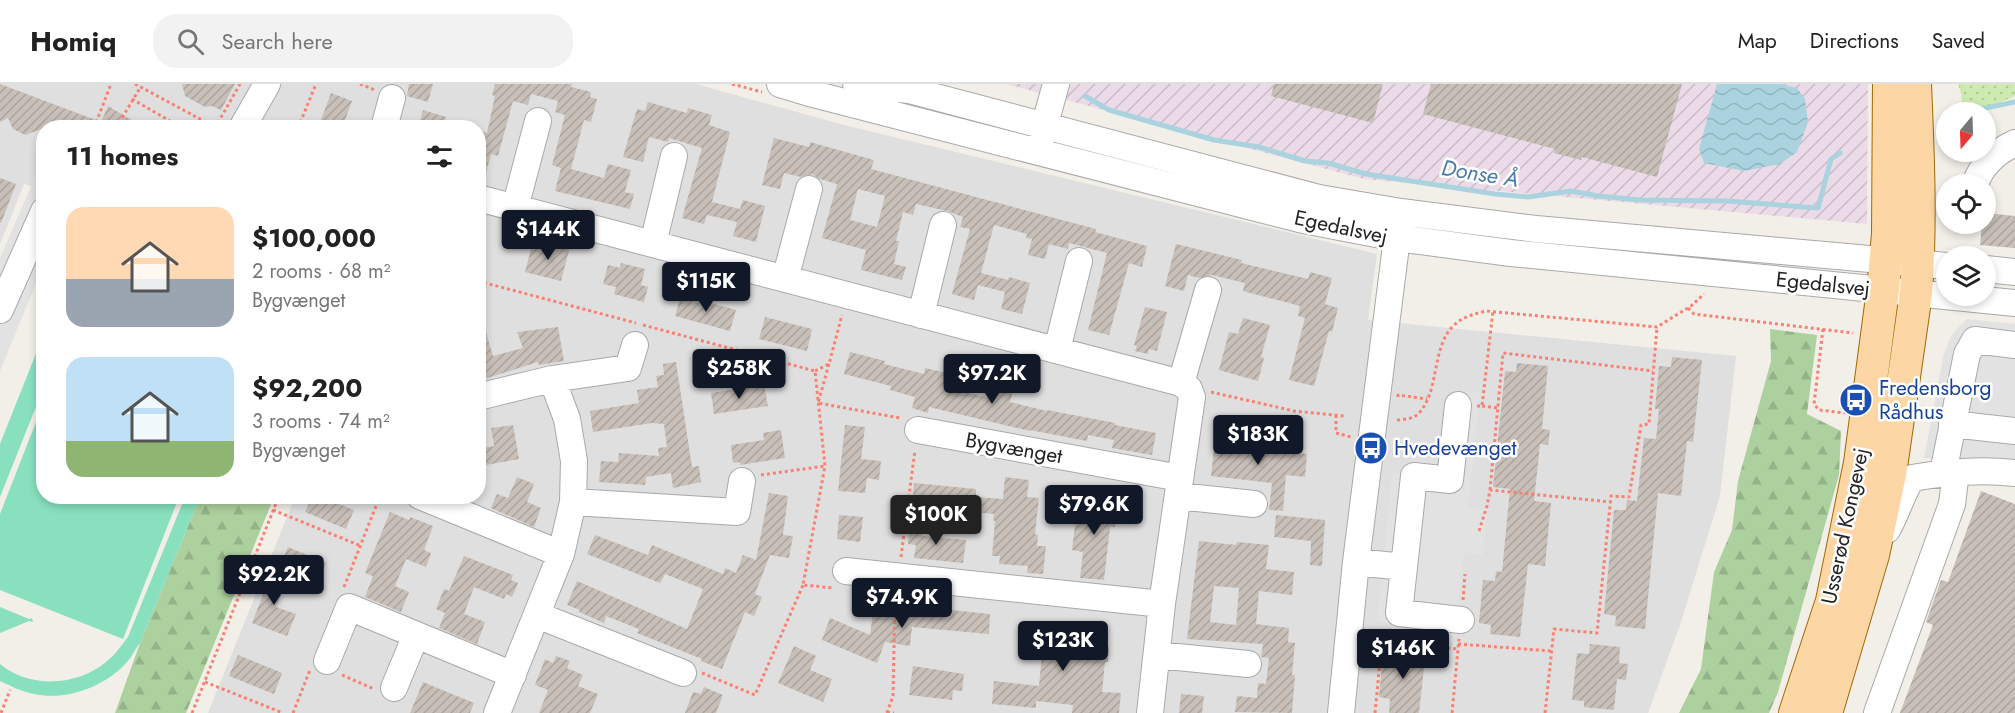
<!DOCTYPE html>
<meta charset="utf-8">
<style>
:root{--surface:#fff;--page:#f2f2f2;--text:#222;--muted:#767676;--line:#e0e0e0;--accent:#111827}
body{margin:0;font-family:Jost,sans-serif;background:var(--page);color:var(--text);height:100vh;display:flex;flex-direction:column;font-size:22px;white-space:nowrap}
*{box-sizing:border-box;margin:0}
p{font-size:20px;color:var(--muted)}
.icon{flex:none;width:33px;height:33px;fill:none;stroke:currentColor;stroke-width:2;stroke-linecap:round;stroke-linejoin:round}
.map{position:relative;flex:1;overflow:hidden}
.side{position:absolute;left:36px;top:36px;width:450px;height:384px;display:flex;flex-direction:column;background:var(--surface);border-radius:24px;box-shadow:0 3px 9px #0003}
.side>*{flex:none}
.needle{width:39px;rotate:199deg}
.buttons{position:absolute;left:1936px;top:18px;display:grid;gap:12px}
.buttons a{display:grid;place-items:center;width:60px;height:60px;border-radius:50%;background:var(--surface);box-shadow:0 3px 9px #0003;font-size:30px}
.price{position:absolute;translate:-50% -51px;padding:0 14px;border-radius:6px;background:var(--accent);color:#fff;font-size:20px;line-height:39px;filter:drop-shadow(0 2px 3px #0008)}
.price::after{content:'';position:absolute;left:50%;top:36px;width:18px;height:14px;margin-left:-9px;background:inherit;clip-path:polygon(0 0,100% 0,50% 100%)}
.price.selected{background:#222;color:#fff}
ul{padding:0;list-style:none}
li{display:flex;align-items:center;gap:18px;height:150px;padding:0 30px}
li span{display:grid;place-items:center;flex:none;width:168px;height:120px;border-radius:18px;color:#555}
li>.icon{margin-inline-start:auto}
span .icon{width:72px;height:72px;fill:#fffc;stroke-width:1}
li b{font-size:26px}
h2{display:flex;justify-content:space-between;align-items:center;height:72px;padding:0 30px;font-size:26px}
header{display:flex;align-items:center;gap:36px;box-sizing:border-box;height:84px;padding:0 30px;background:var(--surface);border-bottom:2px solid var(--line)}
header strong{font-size:28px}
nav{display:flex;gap:33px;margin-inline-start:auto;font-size:21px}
.search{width:420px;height:54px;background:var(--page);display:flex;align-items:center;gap:15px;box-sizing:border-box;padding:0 21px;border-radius:24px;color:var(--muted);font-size:22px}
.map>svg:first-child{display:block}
.residential{fill:#e0dfdf}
.industrial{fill:url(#industrial-furrows)}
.grass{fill:url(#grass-dots)}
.forest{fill:url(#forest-firs)}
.pitch{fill:#88e0be}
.parking{fill:#e2e2e2}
.water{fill:url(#water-waves)}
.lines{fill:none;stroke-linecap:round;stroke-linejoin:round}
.stream{stroke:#aad3df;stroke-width:5}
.building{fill:url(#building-hatch);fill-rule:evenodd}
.minor-casing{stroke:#a9a9a9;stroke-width:28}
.major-casing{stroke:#a06b00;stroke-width:34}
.path{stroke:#fa8072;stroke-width:3;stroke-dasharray:3 3;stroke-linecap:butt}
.minor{stroke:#fff;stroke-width:26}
.major{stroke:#fcd6a4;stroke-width:32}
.labels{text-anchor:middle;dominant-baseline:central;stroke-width:5;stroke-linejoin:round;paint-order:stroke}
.street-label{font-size:21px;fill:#222;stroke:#fff}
.transit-label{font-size:21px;fill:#164399;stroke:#fff;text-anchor:start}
.water-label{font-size:22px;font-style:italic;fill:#4a7aab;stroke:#fff}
</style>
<header>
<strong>Homiq</strong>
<div class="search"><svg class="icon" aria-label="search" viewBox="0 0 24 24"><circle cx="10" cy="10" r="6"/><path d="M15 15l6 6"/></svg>Search here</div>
<nav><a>Map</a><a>Directions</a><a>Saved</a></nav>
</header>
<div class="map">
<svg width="2015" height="629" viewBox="0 0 2015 629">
<defs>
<pattern id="industrial-furrows" width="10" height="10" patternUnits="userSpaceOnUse" patternTransform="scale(1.5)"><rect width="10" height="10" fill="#ebdbe8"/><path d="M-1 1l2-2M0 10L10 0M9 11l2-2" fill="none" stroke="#c9bcc7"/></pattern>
<pattern id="grass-dots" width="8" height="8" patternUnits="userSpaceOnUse" patternTransform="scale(1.5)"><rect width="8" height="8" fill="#cdebb0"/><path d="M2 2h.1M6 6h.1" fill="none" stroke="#b0c997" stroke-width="1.8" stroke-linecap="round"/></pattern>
<pattern id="forest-firs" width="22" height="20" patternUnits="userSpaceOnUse" patternTransform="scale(1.5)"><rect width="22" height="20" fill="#add19e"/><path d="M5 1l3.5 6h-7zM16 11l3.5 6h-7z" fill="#95b388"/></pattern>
<pattern id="water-waves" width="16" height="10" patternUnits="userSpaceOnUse" patternTransform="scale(1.5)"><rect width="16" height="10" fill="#aad3df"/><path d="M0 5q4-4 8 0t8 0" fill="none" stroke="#92b5bf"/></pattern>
<pattern id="building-hatch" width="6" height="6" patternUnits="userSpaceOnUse" patternTransform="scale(1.5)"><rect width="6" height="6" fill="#c7bfb8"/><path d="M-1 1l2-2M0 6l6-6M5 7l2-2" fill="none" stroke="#aba49e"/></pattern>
</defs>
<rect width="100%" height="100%" fill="#f2efe9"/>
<path class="residential" d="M0 0H696L840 40 1377 170 1368 236 1736 272 1720 412 1680 541 1648 629H208L295 413 478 412V44H44L43 106 24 100 0 160Z"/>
<path class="industrial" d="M1006 0H1868L1867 140 1364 95Z"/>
<path class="grass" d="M1958 0H2015V12L1978 28H1963L1961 9Z"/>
<path class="forest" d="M1770 245 1817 251 1807 330 1841 347 1839 391 1778 608 1769 629H1679L1701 585 1714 488 1732 446 1738 397 1771 277Z
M200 413H274L186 629H115L140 559Z"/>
<path class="pitch" d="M43 252V305L0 413V360Z
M43 320 44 412 179 413 123 555 0 506V430Z
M185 413H200L140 559C135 565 132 573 127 578 105 603 66 617 34 610 22 608 11 602 0 597V580C30 605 77 602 106 578 115 571 121 562 128 553Z
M0 523 29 535 32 534 33 538 29 537 0 549Z"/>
<path class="parking" d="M35 93 43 99V182L0 287V174Z
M1967 235 2015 240V382L1924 374 1944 269 1952 250Z
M1453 306 1480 309 1468 424 1487 426 1483 471 1464 469 1454 559 1391 552 1392 539 1377 538 1392 389 1411 390 1413 376 1445 380Z"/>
<path class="water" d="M1717 0H1782L1797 4 1805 15 1808 38 1797 68 1780 80 1744 87 1704 79 1699 65Z"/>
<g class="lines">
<path class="stream" d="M1085 12 1109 26 1214 56 1259 63 1305 77 1328 79 1366 90 1495 110 1528 113 1571 107 1598 112 1641 116 1727 117 1818 124 1831 75 1840 69
M1966 28 2015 18"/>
</g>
<path class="building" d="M0 0 101 38 108 22 145 44H44L25 51 13 45 8 34 0 38Z
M182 0H235L221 26 212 22 205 23 185 12Z
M409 0H433L428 18 407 12Z
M495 0H572L571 3 591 8 590 13 597 15 591 38 584 36 571 85 604 94 608 80 631 86 625 108 634 110 630 125 555 107 561 84 552 81 565 31 555 28 558 17 531 10 528 21 513 17 498 72 491 70 483 100 478 99V46L487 49 495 12 492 11Z
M1274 0H1383L1373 39 1271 12Z
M1431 0H1682L1657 93 1582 73 1581 76 1554 69 1555 65 1423 30Z
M331 9 352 17 342 44H318Z
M648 18 687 29 688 24 712 31 709 41 730 48 712 118 740 125 743 116 765 122 756 158 733 152 737 138 707 131 704 140 682 134 702 64 669 54 668 58 649 53 643 78 623 73 637 25 645 27Z
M423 26 446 33 443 44H418Z
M774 54 809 63 810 58 874 76 871 85 1096 145 1095 148 1147 162 1142 183 1129 179 1109 251 1088 246 1107 169 1069 159 1068 165 1049 160 1045 175 1028 171 1032 155 1026 154 1027 150 994 141 981 189 1008 196 1009 193 1030 199 1022 230 1001 225 1005 208 978 201 974 216 952 210 970 145 960 143 963 133 947 127 916 120 913 131 903 128 896 157H899L894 180 906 183 902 196 861 186 866 166 822 154 837 100 820 95 812 90 801 93 784 89 780 105 762 101ZM858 105 885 112 877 143 850 136Z
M0 94 16 100 1 139H0Z
M1986 129 2015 132V164L1980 161 1982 140H1986Z
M546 157 570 163 561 197 525 188 532 161 544 164Z
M1176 160 1242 176 1241 179 1308 195 1310 188 1332 194 1325 220 1338 224 1332 248 1329 247 1314 302 1289 296 1305 234 1298 232 1300 222 1243 207 1245 199 1212 191 1199 194 1188 191 1184 207 1165 202Z
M621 179 645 185 641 201 648 203 644 218 614 210 616 203 603 200 608 181 620 184Z
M681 211 736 226 730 247 675 232Z
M1145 223 1167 228 1157 267 1149 265 1148 270 1135 267 1137 262 1134 261Z
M765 233 812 245 807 267 759 255Z
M1243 234 1270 241 1261 273 1264 274 1258 297 1219 286 1229 248 1238 250Z
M478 235H482L493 272 523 264 517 248 558 243 564 277 539 281 538 278 478 297Z
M850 268 885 277 884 280 924 290 925 284 947 289 948 285 969 290 964 308 990 314 992 302 1013 307 1010 318 1047 327V326L1115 339V341L1156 349 1152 371 1112 364 1114 356 1088 351 1087 357 1030 346V347L929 323 928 329 912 324 915 313 890 306 891 302 844 290Z
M1672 273 1702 276 1693 358 1687 357 1681 412 1658 409 1645 545 1615 542 1616 532 1604 530 1614 426H1626L1627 416 1637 417 1644 354 1656 355 1659 325H1655L1659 282 1671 283Z
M676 278 692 383 699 382 701 398 673 404 671 389 646 393 645 401 599 398 601 377 618 378 619 369 659 372 658 364 667 363 664 340 652 339 593 348 590 327 639 319 637 306 658 303 656 292 664 291 663 280Z
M1517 279 1548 282 1542 345 1550 346 1548 361 1540 360 1534 417 1551 419 1545 482 1528 480 1520 553 1490 550 1491 541 1479 539 1483 496 1495 497 1496 487 1502 488 1510 405 1493 403 1505 287 1516 288Z
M764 301 768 322 714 330 711 309Z
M513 341 519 375 486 381 483 364 494 362 491 344Z
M845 341 865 343 861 375 881 377 879 396 867 394 865 409 838 407Z
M781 346 785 374 740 381V378L733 379 731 361 764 356 763 349Z
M1215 354 1265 359V365L1307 370 1305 393 1286 391 1283 427 1269 426 1272 399 1211 392Z
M517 393 534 400 527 418 541 424 534 443 491 424 497 410 508 414Z
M1005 393 1029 396 1027 413 1039 414 1035 450 1038 451 1037 462H1046L1043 490 1027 489 1028 482 999 480 1000 472H992L995 437 993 436 994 430 920 423 921 414 913 413 914 399 976 405V413L1003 415Z
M1981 407 2015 420V629H1900L1933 541 1926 538 1941 496 1948 498Z
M769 409 788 412 783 451 793 452 789 474 770 471 755 510 762 513 754 532 745 528 722 585 701 577 702 575 637 549 639 545 606 532 604 539 579 528 580 526 567 521 577 497 687 545 703 505 665 490 660 499 587 470 595 451 648 471 652 461 723 490 725 484 736 489 743 471 756 476Z
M312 412H342L339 420 354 426 346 445 305 428Z
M1078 416 1117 420 1115 443H1110L1104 496 1080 494 1083 468 1072 466Z
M390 428 409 436 410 433 433 442 424 466 431 469 426 483 406 475 395 502 409 508 401 528 365 513 373 492 365 489Z
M839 431 863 433 860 458 837 455Z
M1276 431 1325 436 1322 482 1310 481 1311 457 1274 453Z
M910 438 924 440 922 452 966 456 963 479 914 474 916 461 908 460Z
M1199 457 1236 461 1237 458 1269 461 1266 485 1294 488 1292 511 1259 507 1256 540 1289 544 1288 558 1295 559 1292 591H1295L1292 629 1235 628 1237 612 1257 614 1258 599 1266 600 1269 574 1261 573 1263 560 1187 555ZM1214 502 1239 504 1236 541 1210 538Z
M288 463 326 479 317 502 278 487Z
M464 472 513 491 511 496 518 499 512 513 506 510 504 515 474 503 464 530 485 538 477 560 439 544 445 529 436 525 444 505 449 507Z
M273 485 289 491 276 523 296 530 287 552 252 539Z
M904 521 990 530 989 550 912 543 910 562 885 558 877 579 822 556 830 534 870 551 873 528 903 531Z
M1073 538 1096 540 1094 562 1109 563 1108 578H1105L1102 608 1121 609 1119 629H1072L1073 621 1036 617V624L992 620 994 597 1039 602 1042 569 1018 566 1020 544 1072 549Z
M1590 560 1620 563 1619 579 1628 580 1626 596 1617 595 1614 626 1584 623V617L1572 616 1577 569 1589 570Z
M794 562 816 572 810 586 832 595 823 618 778 599Z
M1396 563 1426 566 1419 629H1389L1390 615 1379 613 1383 571 1395 572Z
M238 571 282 589 274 610 229 592Z
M556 572 570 577 567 584 583 591 578 602 598 610 590 629H539L548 606 535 601 545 575 553 579Z
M913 582 964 590 962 607 953 606 952 616 909 611Z
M423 598 474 619 470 629H410Z
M704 603 723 611 716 629H685L693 608 701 610Z
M1181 610 1204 612 1202 629H1179Z"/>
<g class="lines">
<g class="minor-casing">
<path id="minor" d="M780 0 813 10 1303 136 1397 154 1511 169 2015 219
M856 0 909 6 1319 114 1401 128 1536 145 1947 182
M242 44 267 0
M384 44 392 14
M1040 58 1056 0
M1975 100C1982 80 1996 68 2015 59
M478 114 1181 299 1189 305 1192 313 1162 520 1150 629
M515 124 538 37
M653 160 674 72
M1986 185 2015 188
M785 195 809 105
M0 226 44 127
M921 231 943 141
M1057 266 1079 177
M1181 299 1208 206
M478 313 552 295 628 284 635 261
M1458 321 1450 396 1414 392 1399 529 1461 536
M1952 340 2015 347
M918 346 1180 394
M1943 389 1967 270 1975 256 2015 261
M420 412 561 470
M1178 412 1254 420
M573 418 737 428 742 397
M1887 446C1897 429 1901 411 1912 394 1946 388 1980 385 2015 389
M1356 478 1404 483
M846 487 1162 520
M537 531 683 589
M1157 571 1248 580
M327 577 349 523 513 591
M394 604 416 551
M497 629 561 470 573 418 574 377 567 335 552 295
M1341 629 1356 478 1399 138
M1877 629 1952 420 1956 388"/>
</g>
<g class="major-casing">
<path id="major" d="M1795 629 1832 517 1860 379 1883 206 1888 150 1889 0
M1826 629 1873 471 1890 390 1916 209C1921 139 1918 69 1915 0"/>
</g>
<path class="path" d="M135 0 215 43
M360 0 375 6
M732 0 762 8
M132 15 182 44
M94 44 111 0
M116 44 140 4
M215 44 240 0
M298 44 316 0
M478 197 636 239
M1688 224 1694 230 1853 249
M643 241 815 287 825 382 803 501 834 504
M1823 245 1814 320 1819 326 1845 329
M829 280 818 319 900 334
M815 287 829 280 842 231
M1211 308 1294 327 1344 332
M1398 313V311L1427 315
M1477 322H1482L1493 227
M1482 322 1498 324
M1336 331V349L1351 353
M1397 336C1405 335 1414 335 1419 329 1440 306 1431 265 1453 242 1462 233 1474 230 1486 227L1657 243 1691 222 1704 210
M761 391 825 382
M1490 406 1503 269 1653 287
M273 426 361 462
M1479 447 1487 422 1490 406 1611 418
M901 473 915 366
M344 503 380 412
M1463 516 1465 490
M1458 560 1551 567
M702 589 755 611 803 501
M342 591 374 605
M205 598 283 629
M887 628 894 629
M1 629 10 606
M192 629 279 412
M293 629 310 586
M887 629 893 612 895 512
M1375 629 1382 557 1458 565
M1452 629 1459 555
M1545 629 1554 545 1597 549 1611 412 1629 413 1641 341 1649 340 1657 243"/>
<use href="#minor" class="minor"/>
<use href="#major" class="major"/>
</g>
<defs>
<g id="bus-disc" transform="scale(1.725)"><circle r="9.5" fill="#1a4fb4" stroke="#fff"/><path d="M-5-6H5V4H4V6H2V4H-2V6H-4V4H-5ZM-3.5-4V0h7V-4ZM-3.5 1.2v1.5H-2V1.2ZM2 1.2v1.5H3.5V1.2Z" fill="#fff"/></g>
</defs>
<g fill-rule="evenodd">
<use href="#bus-disc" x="1856" y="316"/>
<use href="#bus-disc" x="1371" y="364"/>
</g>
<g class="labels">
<g class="street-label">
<text transform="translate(1341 143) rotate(12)">Egedalsvej</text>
<text transform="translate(1823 200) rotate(6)">Egedalsvej</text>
<text transform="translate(1014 364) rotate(10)">Bygvænget</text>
<text transform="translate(1845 442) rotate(-78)">Usserød Kongevej</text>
</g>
<g class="transit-label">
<text x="1879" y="304">Fredensborg<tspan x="1879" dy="24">Rådhus</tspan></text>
<text x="1394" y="364">Hvedevænget</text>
</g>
<g class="water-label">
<text transform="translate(1480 89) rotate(9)">Donse Å</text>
</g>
</g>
</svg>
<div class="buttons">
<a><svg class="needle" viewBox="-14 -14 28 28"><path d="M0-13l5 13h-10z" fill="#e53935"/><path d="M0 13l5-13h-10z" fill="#767676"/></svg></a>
<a><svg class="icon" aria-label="locate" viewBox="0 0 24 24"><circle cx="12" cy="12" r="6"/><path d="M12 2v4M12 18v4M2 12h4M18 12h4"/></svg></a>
<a><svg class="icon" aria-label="layers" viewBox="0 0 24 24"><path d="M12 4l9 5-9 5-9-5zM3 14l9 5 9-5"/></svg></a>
</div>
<b class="price" style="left:548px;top:177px">$144K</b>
<b class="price" style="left:706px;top:229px">$115K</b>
<b class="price" style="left:739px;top:316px">$258K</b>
<b class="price" style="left:992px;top:321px">$97.2K</b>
<b class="price" style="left:1258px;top:382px">$183K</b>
<b class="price" style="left:1094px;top:452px">$79.6K</b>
<b class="price selected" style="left:936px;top:462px">$100K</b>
<b class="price" style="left:274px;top:522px">$92.2K</b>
<b class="price" style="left:902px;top:545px">$74.9K</b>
<b class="price" style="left:1063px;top:588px">$123K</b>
<b class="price" style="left:1403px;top:596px">$146K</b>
<section class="side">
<h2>11 homes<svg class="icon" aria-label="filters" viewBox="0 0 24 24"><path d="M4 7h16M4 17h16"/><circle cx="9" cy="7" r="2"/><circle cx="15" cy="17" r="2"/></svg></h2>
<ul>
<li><span style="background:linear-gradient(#ffd9b3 60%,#9aa5b1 0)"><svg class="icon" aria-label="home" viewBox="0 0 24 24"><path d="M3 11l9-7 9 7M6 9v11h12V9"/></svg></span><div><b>$100,000</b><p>2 rooms · 68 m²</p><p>Bygvænget</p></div></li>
<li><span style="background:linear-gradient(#bfe0f5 70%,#8fb573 0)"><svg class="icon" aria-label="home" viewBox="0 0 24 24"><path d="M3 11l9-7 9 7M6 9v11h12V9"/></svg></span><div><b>$92,200</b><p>3 rooms · 74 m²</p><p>Bygvænget</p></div></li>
</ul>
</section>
</div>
